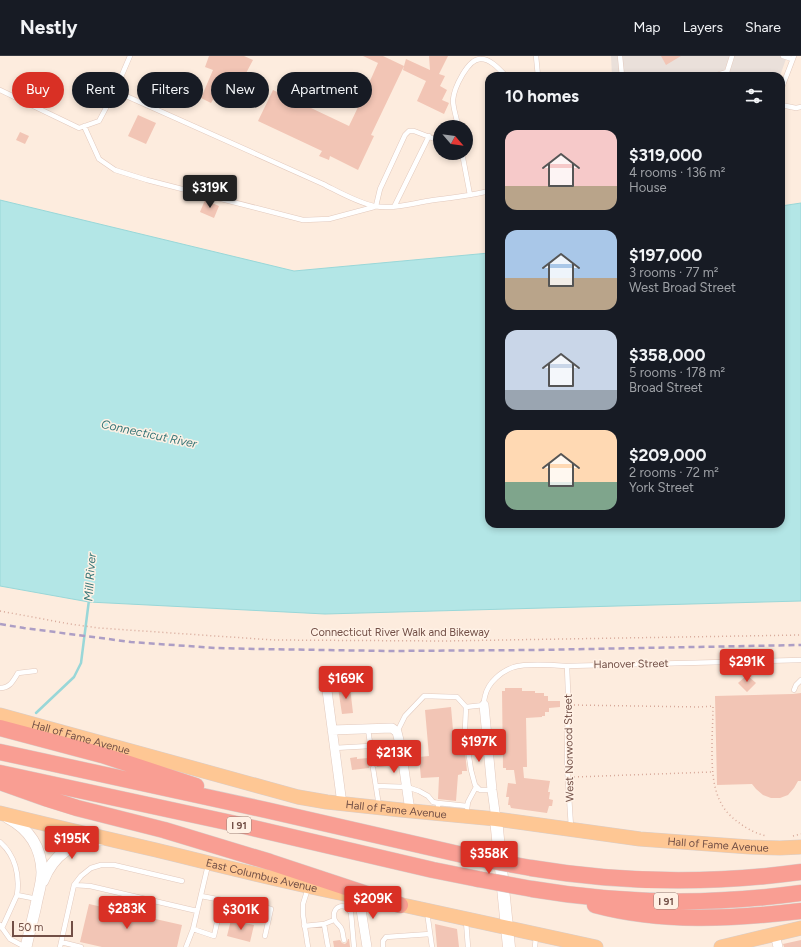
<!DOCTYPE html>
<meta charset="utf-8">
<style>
:root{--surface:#171b24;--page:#242831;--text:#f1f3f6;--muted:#9ea1a6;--line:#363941;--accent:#d93025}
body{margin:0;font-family:Figtree,sans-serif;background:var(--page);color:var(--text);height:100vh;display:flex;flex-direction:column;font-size:15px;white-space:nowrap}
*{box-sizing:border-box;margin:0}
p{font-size:13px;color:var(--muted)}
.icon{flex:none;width:22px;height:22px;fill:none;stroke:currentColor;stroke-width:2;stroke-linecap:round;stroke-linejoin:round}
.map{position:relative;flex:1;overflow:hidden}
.sheet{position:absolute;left:485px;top:16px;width:300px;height:456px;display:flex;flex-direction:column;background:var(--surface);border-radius:12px;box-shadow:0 2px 6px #0003}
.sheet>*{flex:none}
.top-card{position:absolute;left:12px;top:16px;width:380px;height:36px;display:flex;gap:8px}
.needle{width:26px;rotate:118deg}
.buttons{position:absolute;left:433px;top:64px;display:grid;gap:8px}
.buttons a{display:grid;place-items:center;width:40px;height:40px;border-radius:50%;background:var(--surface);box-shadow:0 2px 6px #0003;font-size:20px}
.scale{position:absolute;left:12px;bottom:10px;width:61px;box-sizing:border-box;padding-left:4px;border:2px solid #724f46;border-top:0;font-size:11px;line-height:14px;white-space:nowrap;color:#724f46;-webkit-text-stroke:3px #fff1e5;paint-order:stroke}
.price{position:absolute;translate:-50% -34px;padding:0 9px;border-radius:4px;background:var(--accent);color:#fff;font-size:13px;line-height:26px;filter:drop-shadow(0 1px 2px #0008)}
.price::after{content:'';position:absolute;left:50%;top:24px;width:12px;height:9px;margin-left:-6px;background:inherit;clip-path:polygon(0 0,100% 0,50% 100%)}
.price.selected{background:#222;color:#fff}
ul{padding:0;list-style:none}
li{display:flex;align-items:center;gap:12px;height:100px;padding:0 20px}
li span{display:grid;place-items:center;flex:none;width:112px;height:80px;border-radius:12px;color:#555}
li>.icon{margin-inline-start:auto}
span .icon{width:48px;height:48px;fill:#fffc;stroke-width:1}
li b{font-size:17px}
h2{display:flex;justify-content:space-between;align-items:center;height:48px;padding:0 20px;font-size:17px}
.tag{padding:0 14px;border-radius:18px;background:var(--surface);box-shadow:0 2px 6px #0003;font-size:14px;line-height:36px}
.tag.selected{background:var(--accent);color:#fff}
header{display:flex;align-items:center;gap:24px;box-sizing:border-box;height:56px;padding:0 20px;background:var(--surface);border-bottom:1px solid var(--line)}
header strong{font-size:19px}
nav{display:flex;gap:22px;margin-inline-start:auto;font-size:14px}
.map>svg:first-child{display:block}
.industrial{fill:#eae0da}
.water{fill:#b3e6e6;stroke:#99d7d8}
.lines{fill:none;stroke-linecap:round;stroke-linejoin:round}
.stream{stroke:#99d7d8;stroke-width:2.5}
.building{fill:#f2c5b5}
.service-casing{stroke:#e2c9bd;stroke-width:5.5}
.minor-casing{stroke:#e2c9bd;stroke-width:10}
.tertiary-casing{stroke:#e2c9bd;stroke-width:12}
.secondary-casing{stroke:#e7c9ba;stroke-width:13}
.primary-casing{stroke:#d8cecb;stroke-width:15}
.motorway-casing{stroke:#d8cecb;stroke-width:17}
.path{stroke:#d7a899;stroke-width:1.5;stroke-dasharray:1 3;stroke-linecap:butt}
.service{stroke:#fff;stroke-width:4.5}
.minor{stroke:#fff;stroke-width:9}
.tertiary{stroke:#fff;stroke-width:11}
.secondary{stroke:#fff;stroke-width:12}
.primary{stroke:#fec794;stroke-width:14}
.motorway{stroke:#f99e93;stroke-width:16}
.rail{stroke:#ad9ec5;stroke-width:2.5;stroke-dasharray:6 4;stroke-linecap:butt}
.motorway-bridge-casing{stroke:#d8cecb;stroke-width:17;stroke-linecap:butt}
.motorway-bridge{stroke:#f99e93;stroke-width:16}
.labels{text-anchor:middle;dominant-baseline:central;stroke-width:3;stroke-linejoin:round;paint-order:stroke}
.shield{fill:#fff1e5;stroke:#9c8076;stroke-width:1}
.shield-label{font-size:10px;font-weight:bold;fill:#724f46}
.street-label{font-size:11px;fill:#724f46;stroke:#fff1e5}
.water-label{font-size:12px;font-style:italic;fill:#3a7879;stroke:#fff1e5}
</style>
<header>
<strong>Nestly</strong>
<nav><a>Map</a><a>Layers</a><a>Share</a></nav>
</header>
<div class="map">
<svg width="801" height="891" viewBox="0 0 801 891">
<rect width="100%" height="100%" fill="#fdecde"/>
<path class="industrial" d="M611 0H787L780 20H612Z"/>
<path class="water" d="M0 144 294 215 489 197V468H781V150L801 147V545L325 558 89 546 0 530Z"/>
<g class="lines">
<path class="stream" d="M36 657 74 621 81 607 89 544"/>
</g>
<path class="building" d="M209 0H244L253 4 245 19 240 17 227 46 215 40 211 47 201 42 213 14 205 11Z
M363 0H383L404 10 406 3 430 14 429 0H448L439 18 445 20 440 30 447 34 442 44 449 47 444 58 417 45 426 25 403 14 404 10 371 79 374 80 358 114 330 100 329 104 319 100 322 95 258 65 273 34 349 70 360 47 351 43 361 20 370 25 378 7Z
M661 0H681L666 9Z
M138 59 156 67 146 88 128 80Z
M20 76 29 80 25 88 16 84Z
M205 144 219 150 214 162 200 156Z
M747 619 756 627 747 636 738 627Z
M350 631 353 657 342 658 338 632Z
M505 632H522V635H535V637H544V640H548V645H560V651L549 652V656H545V660H542V661L526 662 527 711H523L524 722 550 725 548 736H550L549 743 553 744 552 750H549L547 757 511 752 510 749H508L509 741H506L508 727 516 728 514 714H506V712H503L502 635H505Z
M793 638 801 637V725H798L794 732 788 739 780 742H771L763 739 756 733 752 728 717 729 715 640Z
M451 651 455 697 465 696 467 715H462V718L458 719 456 745 438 743 439 721 421 722 419 701 429 700 425 654Z
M386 699 387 710 377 711 376 709 373 708 370 709 369 712 352 714 350 702 357 701V703L368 702 369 704 372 705 375 704 376 701Z
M89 848 182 869 177 891H102L80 886Z
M231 864 254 869 250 886 227 880Z
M435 868 457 873 459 891H437Z
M348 883H349L350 891H334L333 885 340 884 342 887 345 888 347 886Z
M801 884V891H784L783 888Z"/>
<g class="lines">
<g class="service-casing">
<path id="service" d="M536 0 538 20
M620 0 622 20
M783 0 792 3
M727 16 732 0
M714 20 727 16 730 20
M0 34 79 72 99 65 115 35 130 0
M781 34 794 0
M115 35 323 128C339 136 356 146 374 150 392 153 410 148 428 145 449 142 469 140 489 135
M781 49 796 52 801 51
M84 70 99 103 115 114 147 124 303 164 329 163 374 151
M458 71C457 62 453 53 453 44 454 32 468 2 481 3 491 3 500 14 506 20
M462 97 470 139
M376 150 380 133 405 79 409 75H414L440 85
M394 151 429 80
M567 610 568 636 567 709 571 771
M0 632C10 632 13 625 18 617L35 615
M794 634 796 629 801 624
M368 673 372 701
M397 676 405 660 424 640 457 641 466 651
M334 692 370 690
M373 712 379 750
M376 730 407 731 419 735 428 740 433 746 438 747
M492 734H480L475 729 471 714 465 674 466 651 484 649C484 646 484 643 485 640 488 626 502 615 514 611 527 607 553 609 567 610L801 604
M438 750V747L467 750
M467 753 468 746 476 731
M0 786C15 799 20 819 17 839L37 843
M74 829 81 820 91 812 101 809H114L182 825
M201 840 222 844H235L271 853 265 880
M427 856 432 891
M466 865 468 891
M324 868 328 891
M0 869 10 883 25 891
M304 870 324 868 334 864
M2 872 17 839
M193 873 214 880 222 844
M344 884C343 881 343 877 342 874 341 869 334 867 334 861 333 849 346 846 351 857L354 891
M61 886 81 891
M60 891 74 829 90 830 197 855
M186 891 193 873 208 809
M308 891 303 859V848L308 832
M383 891V885L386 881 430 878
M535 891 536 880"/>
</g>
<g class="minor-casing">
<path id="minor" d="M325 619 342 748
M484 649 492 734 496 763
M332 674 392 672 397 676 401 692 410 755
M359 841 367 891
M775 878 778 891"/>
</g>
<g class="tertiary-casing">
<path id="tertiary" d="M8 762C29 773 41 791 42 816 42 827 38 838 36 849 33 863 29 877 26 891
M43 825C53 799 74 784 102 784"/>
</g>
<g class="secondary-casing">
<path id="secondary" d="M496 763 509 891"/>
</g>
<g class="primary-casing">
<g id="primary">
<path id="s1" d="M0 659 269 733 298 741 327 746 401 754 496 763 640 783 750 791 780 792 801 791"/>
<path id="s2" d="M0 757C52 770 104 782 156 794 222 810 288 827 355 840"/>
<path d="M389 846 596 891"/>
<path d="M721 891 801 872"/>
</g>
</g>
<g class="motorway-casing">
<path id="motorway" d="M0 672 102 699 196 730
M0 696 266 754 476 802
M0 717 236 768 433 814 478 823
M0 726 45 742 77 752 164 774 270 806 400 849
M531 812C620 827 712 828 801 816
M532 833C620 848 713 849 801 837
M595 849C662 867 733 863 801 855"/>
</g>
<path class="path" d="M0 555 70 568 99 572 274 584 444 585 801 579
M574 649 699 651 713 650C713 663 712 677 712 690 712 709 712 729 720 745 724 754 731 761 738 766 747 773 755 777 766 780
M574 721 712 716
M793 780 801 778"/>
<use href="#service" class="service"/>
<use href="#minor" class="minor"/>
<use href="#tertiary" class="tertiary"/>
<use href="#secondary" class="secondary"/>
<use href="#primary" class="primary"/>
<use href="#motorway" class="motorway"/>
<path class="rail" d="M0 568 24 572 131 586 215 592 257 593 390 595 535 594 801 589"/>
<g class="motorway-bridge-casing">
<path id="motorway-bridge" d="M476 802 531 812
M478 823 532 833"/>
</g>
<use href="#motorway-bridge" class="motorway-bridge"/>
</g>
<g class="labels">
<g class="shield">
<rect x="227" y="761" width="24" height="16" rx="3"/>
<rect x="654" y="837" width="24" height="16" rx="3"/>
</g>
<g class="shield-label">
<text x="239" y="769">I 91</text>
<text x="666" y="845">I 91</text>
</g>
<g class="street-label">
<text x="400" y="576">Connecticut River Walk and Bikeway</text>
<text transform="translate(631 608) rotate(-1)">Hanover Street</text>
<text stroke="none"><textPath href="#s1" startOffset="84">Hall of Fame Avenue</textPath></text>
<text transform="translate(569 692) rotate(-91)">West Norwood Street</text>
<text stroke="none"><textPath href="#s1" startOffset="408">Hall of Fame Avenue</textPath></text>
<text stroke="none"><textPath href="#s1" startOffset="732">Hall of Fame Avenue</textPath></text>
<text stroke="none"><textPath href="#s2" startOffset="269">East Columbus Avenue</textPath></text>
</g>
<g class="water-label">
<text transform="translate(149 378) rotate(12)">Connecticut River</text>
<text transform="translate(90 521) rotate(-86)">Mill River</text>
</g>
</g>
</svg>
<div class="buttons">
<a><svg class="needle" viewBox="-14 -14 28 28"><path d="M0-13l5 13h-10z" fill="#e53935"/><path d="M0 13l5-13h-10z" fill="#9ea1a6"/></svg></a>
</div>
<div class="scale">50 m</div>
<b class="price selected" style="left:210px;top:153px">$319K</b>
<b class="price" style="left:747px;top:627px">$291K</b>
<b class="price" style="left:346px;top:644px">$169K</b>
<b class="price" style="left:479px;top:707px">$197K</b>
<b class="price" style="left:394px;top:718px">$213K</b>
<b class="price" style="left:72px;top:804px">$195K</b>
<b class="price" style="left:489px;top:819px">$358K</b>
<b class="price" style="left:373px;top:864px">$209K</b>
<b class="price" style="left:127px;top:874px">$283K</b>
<b class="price" style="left:241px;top:875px">$301K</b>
<div class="top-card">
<a class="tag selected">Buy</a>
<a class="tag">Rent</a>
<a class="tag">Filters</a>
<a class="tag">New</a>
<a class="tag">Apartment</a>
</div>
<section class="sheet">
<h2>10 homes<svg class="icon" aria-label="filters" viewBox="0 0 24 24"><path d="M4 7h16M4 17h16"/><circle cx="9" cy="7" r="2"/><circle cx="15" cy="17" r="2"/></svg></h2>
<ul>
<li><span style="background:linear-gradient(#f6c9c9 70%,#b9a48a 0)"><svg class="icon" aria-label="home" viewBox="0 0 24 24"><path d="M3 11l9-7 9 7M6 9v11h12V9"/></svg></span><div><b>$319,000</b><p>4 rooms · 136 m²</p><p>House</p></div></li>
<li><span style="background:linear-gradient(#a9c7e8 60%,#b9a48a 0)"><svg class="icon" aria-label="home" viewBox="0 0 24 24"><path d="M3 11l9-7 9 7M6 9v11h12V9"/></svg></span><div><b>$197,000</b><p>3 rooms · 77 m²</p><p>West Broad Street</p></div></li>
<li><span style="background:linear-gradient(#c9d6e8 75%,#9aa5b1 0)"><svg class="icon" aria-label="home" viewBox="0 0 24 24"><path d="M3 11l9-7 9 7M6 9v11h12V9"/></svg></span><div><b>$358,000</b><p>5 rooms · 178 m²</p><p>Broad Street</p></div></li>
<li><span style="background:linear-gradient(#ffd9b3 65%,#7fa58c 0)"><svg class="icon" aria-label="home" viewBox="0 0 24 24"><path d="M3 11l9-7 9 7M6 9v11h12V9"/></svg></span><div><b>$209,000</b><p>2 rooms · 72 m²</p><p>York Street</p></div></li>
</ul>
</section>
</div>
